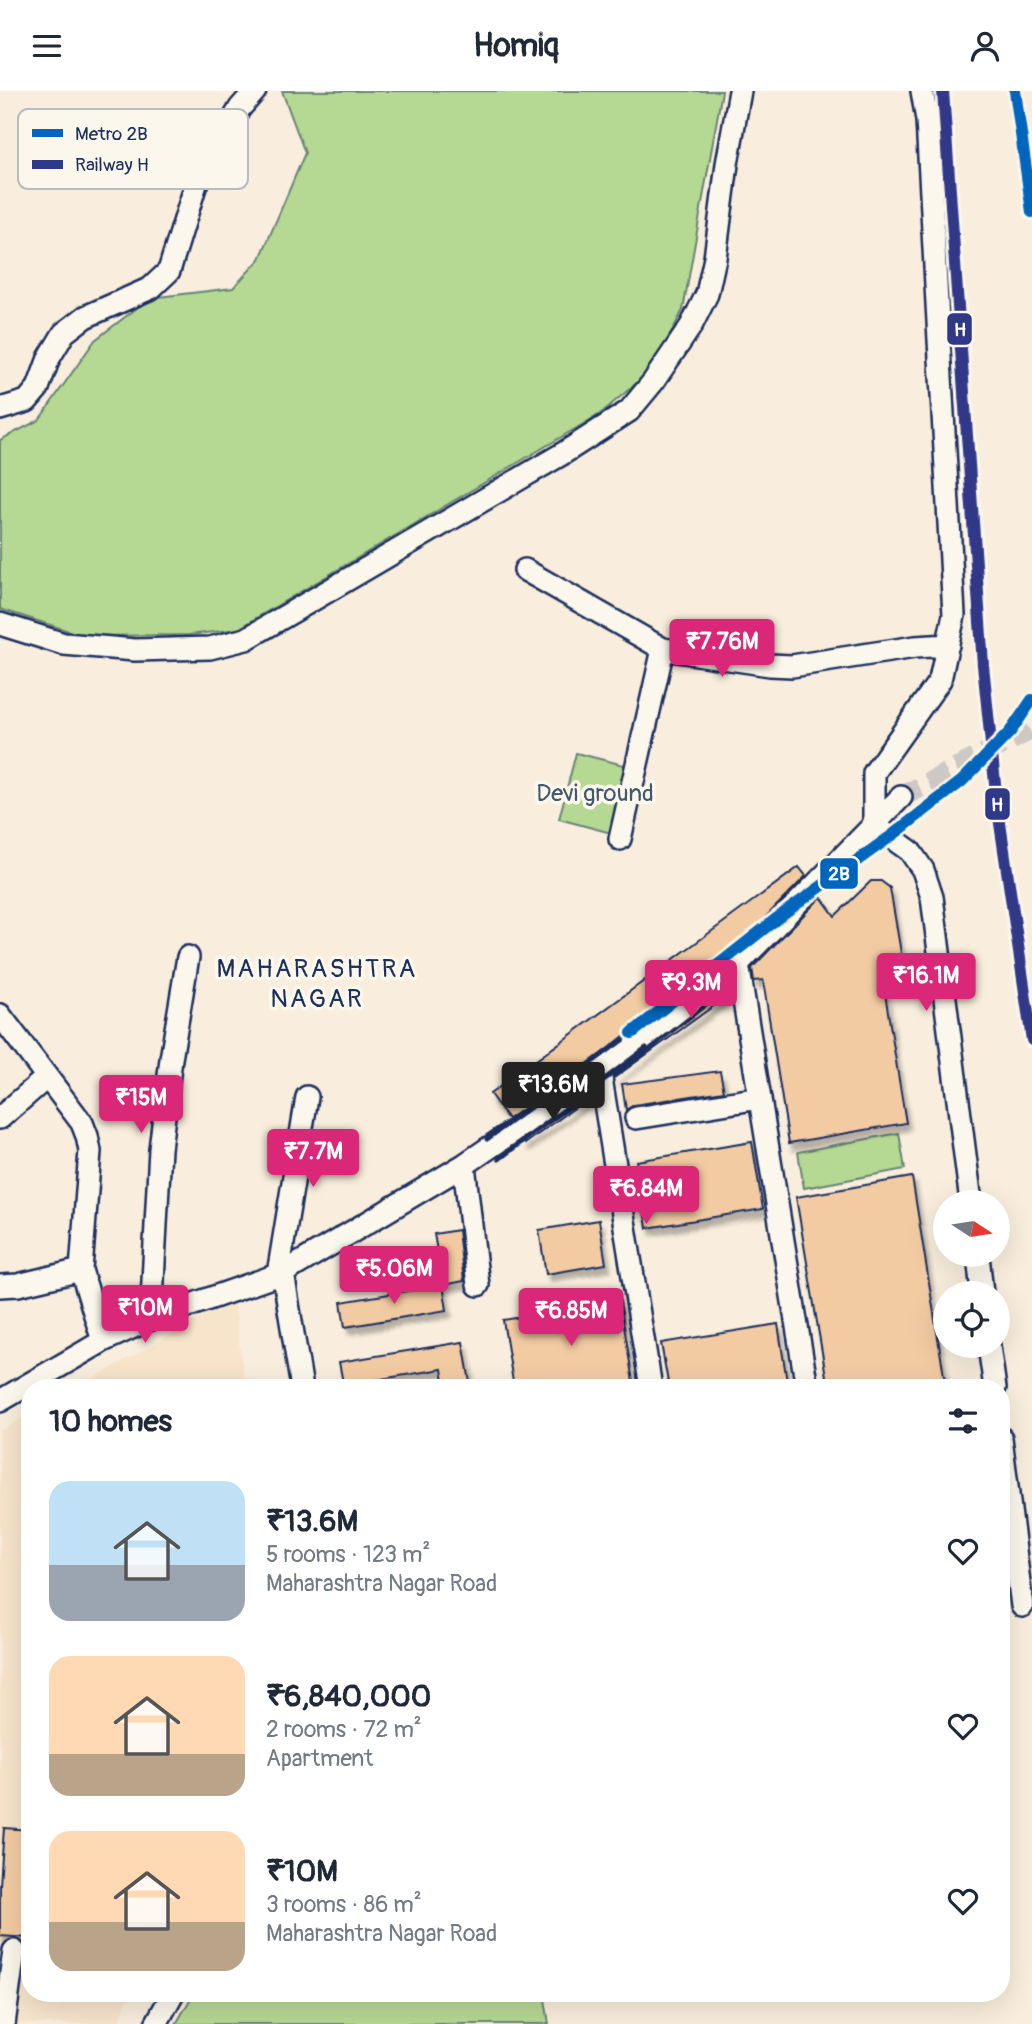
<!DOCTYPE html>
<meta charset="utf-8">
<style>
:root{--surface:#fff;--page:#f6f6f7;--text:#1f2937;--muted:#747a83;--accent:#db2777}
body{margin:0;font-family:Pangolin,sans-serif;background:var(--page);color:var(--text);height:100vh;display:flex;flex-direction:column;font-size:26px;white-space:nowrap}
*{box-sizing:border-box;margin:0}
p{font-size:23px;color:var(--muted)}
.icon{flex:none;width:38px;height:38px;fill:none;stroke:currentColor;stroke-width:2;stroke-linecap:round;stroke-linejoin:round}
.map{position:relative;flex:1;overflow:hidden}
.drawer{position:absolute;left:21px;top:1288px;width:989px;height:623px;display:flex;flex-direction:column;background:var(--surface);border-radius:28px;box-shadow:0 7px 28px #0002}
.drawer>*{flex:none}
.needle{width:46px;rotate:102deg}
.buttons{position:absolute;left:933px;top:1099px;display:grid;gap:14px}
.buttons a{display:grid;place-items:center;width:77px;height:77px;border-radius:50%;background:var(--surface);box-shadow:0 7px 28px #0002;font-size:35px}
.price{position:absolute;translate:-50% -60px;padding:0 16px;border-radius:7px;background:var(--accent);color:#fff;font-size:23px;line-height:46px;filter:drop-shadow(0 2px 4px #0008)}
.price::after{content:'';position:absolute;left:50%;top:42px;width:21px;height:16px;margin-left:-10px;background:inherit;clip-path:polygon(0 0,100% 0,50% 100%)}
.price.active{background:#222;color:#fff}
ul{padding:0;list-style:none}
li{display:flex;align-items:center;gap:21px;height:175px;padding:0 28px}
li span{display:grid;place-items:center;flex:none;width:196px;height:140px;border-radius:21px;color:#555}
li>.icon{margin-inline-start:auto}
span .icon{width:84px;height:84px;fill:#fffc;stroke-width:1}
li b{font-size:30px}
h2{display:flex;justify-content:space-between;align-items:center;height:84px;padding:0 28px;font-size:30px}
header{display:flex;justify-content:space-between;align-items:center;height:91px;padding:0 28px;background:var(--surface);font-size:32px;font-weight:700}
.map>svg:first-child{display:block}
.built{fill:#f7e4cb}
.green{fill:#b5d892;stroke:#688478;stroke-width:2}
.building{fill:#f2cba2;stroke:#1b2f5e;stroke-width:2;filter:url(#shadow)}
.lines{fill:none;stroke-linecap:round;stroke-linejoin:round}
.minor-tunnel{stroke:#cdc8c4;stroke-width:21;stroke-dasharray:21 10;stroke-linecap:butt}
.minor-casing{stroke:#1b2f5e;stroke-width:26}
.minor{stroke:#fbf7ec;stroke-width:21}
.rail{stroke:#1b2f5e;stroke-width:5}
.rail-1-casing{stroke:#fbf7ec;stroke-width:18}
.rail-1{stroke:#303888;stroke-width:12}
.metro-1-casing{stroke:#fbf7ec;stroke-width:18}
.metro-1{stroke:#0065bd;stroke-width:12}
.labels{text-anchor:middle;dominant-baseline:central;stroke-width:7;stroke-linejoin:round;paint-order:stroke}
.park-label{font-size:24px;fill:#42596b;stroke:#fbf7ec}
.neighbourhood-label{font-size:26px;letter-spacing:2px;fill:#1b2f5e;stroke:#fbf7ec}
.key{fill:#fbf7ec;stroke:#b8bbc1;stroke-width:2}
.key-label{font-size:19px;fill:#1b2f5e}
.line-badge{stroke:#fbf7ec;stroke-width:2.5}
.badge-label{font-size:19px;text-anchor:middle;font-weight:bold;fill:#fff}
</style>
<header><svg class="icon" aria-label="menu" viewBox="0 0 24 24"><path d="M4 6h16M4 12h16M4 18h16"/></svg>Homiq<svg class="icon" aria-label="person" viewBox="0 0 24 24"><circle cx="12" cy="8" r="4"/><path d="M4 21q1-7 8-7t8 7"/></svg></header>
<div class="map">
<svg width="1032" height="1933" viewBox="0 0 1032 1933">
<defs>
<filter id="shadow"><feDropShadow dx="4" dy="7" stdDeviation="2" flood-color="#0004"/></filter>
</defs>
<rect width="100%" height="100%" fill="#f9eedd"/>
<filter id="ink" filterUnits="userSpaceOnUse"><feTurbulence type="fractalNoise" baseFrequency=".0143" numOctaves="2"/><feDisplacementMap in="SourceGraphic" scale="14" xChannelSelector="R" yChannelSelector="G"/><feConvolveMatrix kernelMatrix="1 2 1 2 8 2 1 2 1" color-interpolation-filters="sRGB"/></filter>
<g filter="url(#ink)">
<path class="built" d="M234 1208 245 1297H76Z
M30 1323V1902H130L118 1933H0V1340Z"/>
<path class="green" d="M282 0H722L683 219 652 279 600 323 238 538 189 544 85 545 0 518V349L39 329 95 249 150 207 233 197 260 168 305 62Z
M576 662 632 676 615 743 559 728Z
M899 1042 905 1078 804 1097 798 1061Z
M194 1902H544L549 1933H176Z"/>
<path class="building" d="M799 776 806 785 729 863 592 970 508 1028 490 1003Z
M871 790H881L890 797 902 868 880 872 906 1032 789 1052 763 889 754 890 752 877 821 806 835 825Z
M729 897 730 903 614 987Z
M720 980 724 1000 634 1014 626 1019 622 993Z
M590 1004 591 1005 526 1052 524 1049Z
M752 1051 763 1118 647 1137 636 1070Z
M912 1086 946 1297H843L842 1288 827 1291 796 1106Z
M599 1129 606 1173 546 1183 539 1139Z
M458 1139 464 1190 443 1194 434 1143Z
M443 1194 447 1219 345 1236 341 1211Z
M620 1210 634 1297H563L562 1290 514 1297 503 1229Z
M778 1233 788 1297H669L661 1252Z
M463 1251 471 1297H445L442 1278 369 1290 370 1297H344L339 1271Z
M4 1737 30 1739V1847L0 1845V1794Z"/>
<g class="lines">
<path class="minor-tunnel" d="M901 706 1032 638"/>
<g class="minor-casing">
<path id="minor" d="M922 0 927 29 954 524 940 589 874 682V734L910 760 923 779 932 806 971 1111
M0 318 27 310 38 297 49 267 64 242 85 226 151 197 169 180 196 93 240 17 255 0
M525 479 663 558 770 574 792 575 915 556 948 554
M0 533 64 553 135 559 210 557 246 548 562 363 629 320 653 291 691 235 707 203 715 167 727 73 740 0
M620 748 663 558
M738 873 807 1297
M0 924 82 1032 87 1045 90 1060 81 1179 103 1250
M600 981 651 1297
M0 1027 47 986
M636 1027 760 1007
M464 1074 478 1194
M978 1164 982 1202
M283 1182 302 1297
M278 1183 307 1006
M0 1195 18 1194 81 1179
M151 1228 160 1058 171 968 188 866
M989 1255 995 1297
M0 1310 103 1250 151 1228 283 1182 464 1074 600 981 738 873 901 706
M1001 1347 1022 1515
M4 1933 14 1860
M156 1933 173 1902"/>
</g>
<use href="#minor" class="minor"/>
<path class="rail" d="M487 1048 632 942
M499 1068 646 957"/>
<g class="rail-1-casing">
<path id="rail-1" d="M943 0 983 574 997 712 1032 949"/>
</g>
<use href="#rail-1" class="rail-1"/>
<g class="metro-1-casing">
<path id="metro-1" d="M1015 0 1032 121
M632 942 780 825 894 743 962 690 1010 641 1032 609"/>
</g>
<use href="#metro-1" class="metro-1"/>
</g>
</g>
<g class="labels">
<g class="park-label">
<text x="595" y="702">Devi ground</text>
</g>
<g class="neighbourhood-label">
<text x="317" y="878">MAHARASHTRA<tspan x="317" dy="30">NAGAR</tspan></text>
</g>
</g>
<rect x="18" y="18" width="230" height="80" rx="10" class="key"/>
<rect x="32" y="38" width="31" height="8" fill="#0065bd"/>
<rect x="32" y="69" width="31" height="9" fill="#303888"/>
<g class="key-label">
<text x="75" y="49">Metro 2B</text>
<text x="75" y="80">Railway H</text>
</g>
<g class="line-badge">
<rect x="946" y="221" width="27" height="34" rx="7" fill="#303888"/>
<rect x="984" y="696" width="27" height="34" rx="7" fill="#303888"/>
<rect x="819" y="766" width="40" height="33" rx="7" fill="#0065bd"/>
</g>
<g class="badge-label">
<text x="960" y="245">H</text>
<text x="997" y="720">H</text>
<text x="839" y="789">2B</text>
</g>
</svg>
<div class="buttons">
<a><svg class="needle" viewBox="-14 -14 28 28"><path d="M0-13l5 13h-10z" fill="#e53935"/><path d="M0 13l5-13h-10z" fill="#747a83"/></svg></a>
<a><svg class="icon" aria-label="locate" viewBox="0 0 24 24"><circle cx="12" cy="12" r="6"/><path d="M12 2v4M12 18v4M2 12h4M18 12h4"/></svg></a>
</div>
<b class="price" style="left:722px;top:588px">₹7.76M</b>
<b class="price" style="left:926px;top:922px">₹16.1M</b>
<b class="price" style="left:691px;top:929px">₹9.3M</b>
<b class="price active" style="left:553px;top:1031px">₹13.6M</b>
<b class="price" style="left:141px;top:1044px">₹15M</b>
<b class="price" style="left:313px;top:1098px">₹7.7M</b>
<b class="price" style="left:646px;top:1135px">₹6.84M</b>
<b class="price" style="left:394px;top:1215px">₹5.06M</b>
<b class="price" style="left:145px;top:1254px">₹10M</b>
<b class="price" style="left:571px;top:1257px">₹6.85M</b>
<section class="drawer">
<h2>10 homes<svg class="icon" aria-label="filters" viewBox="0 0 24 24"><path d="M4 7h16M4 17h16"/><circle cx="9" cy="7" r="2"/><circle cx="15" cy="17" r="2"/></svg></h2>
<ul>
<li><span style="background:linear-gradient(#bfe0f5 60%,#9aa5b1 0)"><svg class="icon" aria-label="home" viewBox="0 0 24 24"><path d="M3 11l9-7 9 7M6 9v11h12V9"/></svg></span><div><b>₹13.6M</b><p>5 rooms · 123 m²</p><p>Maharashtra Nagar Road</p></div><svg class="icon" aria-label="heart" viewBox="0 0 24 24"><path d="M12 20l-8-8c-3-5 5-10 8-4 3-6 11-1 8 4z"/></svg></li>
<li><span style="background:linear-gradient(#ffd9b3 70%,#b9a48a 0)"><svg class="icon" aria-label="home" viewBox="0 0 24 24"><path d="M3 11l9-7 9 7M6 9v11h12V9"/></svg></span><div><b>₹6,840,000</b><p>2 rooms · 72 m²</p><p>Apartment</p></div><svg class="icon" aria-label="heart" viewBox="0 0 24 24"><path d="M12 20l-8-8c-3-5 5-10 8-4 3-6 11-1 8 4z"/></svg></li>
<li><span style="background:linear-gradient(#ffd9b3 65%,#b9a48a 0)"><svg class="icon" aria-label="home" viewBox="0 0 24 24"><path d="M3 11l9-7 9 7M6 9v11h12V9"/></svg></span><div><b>₹10M</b><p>3 rooms · 86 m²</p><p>Maharashtra Nagar Road</p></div><svg class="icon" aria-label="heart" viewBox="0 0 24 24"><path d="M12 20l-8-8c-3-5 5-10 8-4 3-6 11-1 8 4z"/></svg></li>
</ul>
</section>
</div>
